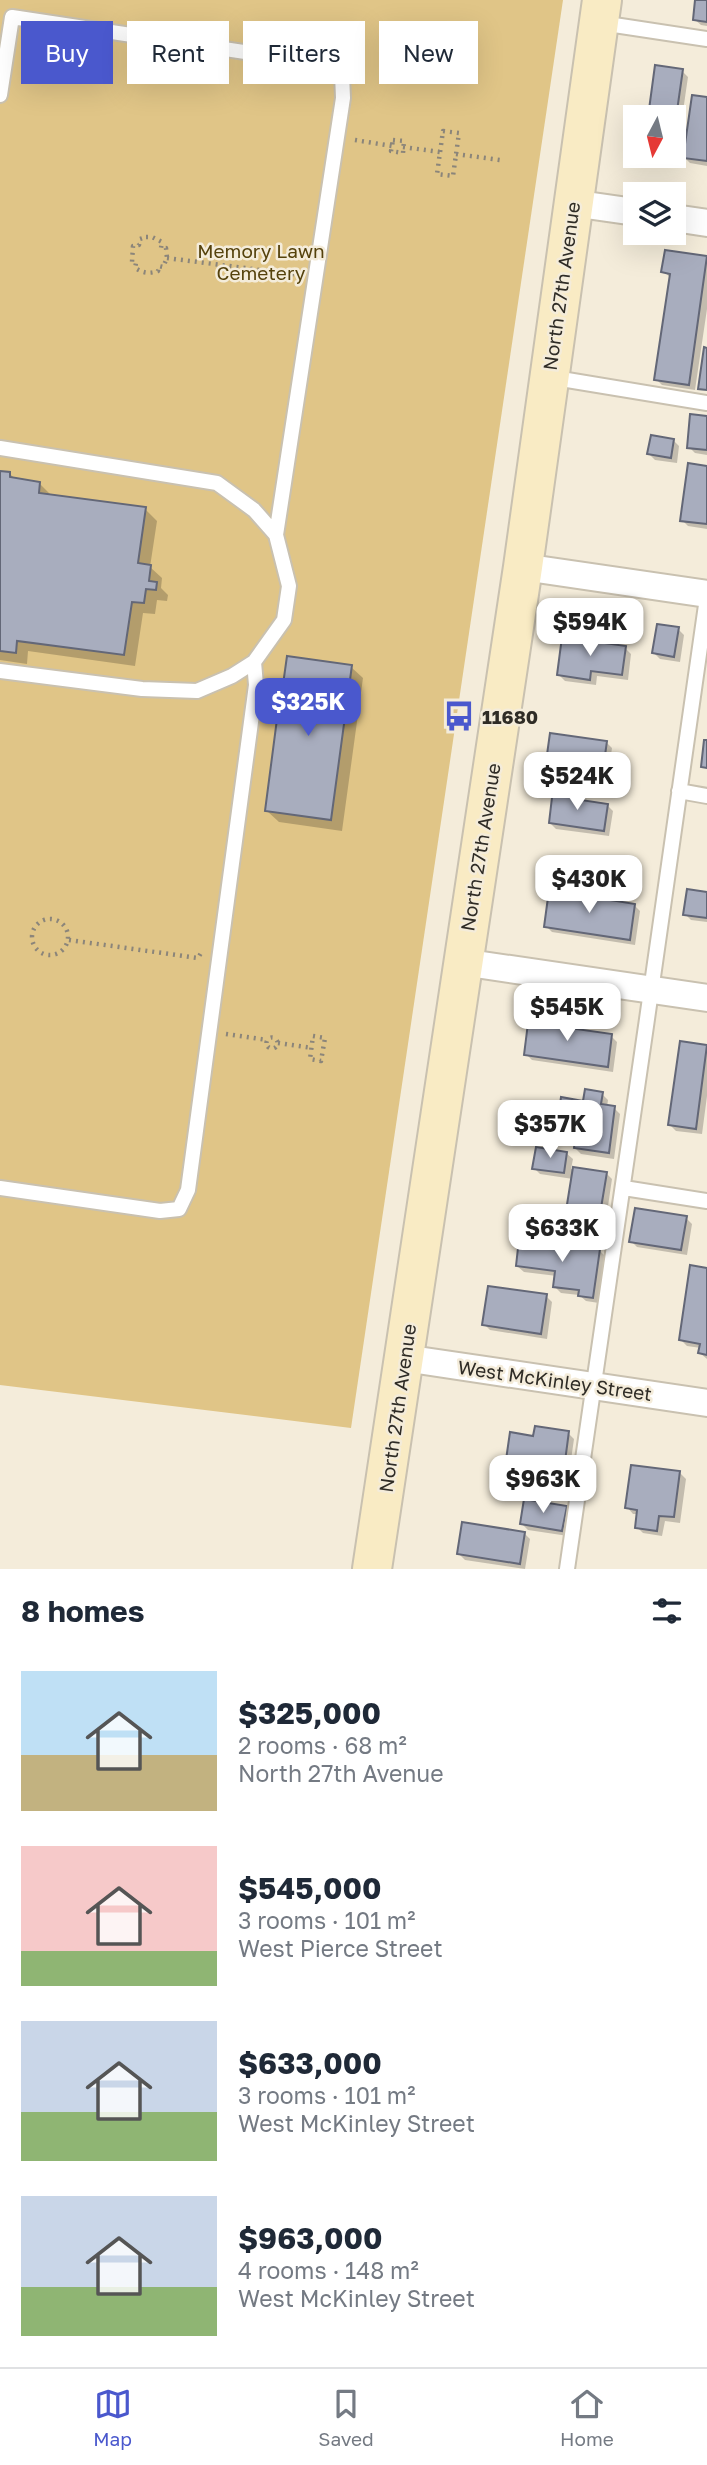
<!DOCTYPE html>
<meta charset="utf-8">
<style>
:root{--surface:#fff;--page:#f2f2f3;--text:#1f2937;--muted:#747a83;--line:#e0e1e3;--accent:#4a58cd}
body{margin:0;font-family:"Golos Text",sans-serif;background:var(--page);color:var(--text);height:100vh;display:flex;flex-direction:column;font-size:26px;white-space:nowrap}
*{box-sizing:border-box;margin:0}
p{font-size:23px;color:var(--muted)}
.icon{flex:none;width:38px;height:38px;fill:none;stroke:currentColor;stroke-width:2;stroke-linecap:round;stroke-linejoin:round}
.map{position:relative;height:1569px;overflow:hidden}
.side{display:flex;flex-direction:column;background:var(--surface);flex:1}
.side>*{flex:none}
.hud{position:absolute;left:21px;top:21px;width:665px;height:63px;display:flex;gap:14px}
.needle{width:46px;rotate:187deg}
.controls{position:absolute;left:623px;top:105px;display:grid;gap:14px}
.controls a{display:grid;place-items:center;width:63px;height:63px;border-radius:0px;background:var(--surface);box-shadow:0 7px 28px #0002;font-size:35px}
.price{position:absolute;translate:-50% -60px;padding:0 16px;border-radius:14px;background:#fff;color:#222;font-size:23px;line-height:46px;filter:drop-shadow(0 2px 4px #0008)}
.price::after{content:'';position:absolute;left:50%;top:42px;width:21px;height:16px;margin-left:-10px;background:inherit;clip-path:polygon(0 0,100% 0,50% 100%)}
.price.current{background:var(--accent);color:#fff}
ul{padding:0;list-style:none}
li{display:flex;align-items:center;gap:21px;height:175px;padding:0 21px}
li span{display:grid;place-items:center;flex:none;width:196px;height:140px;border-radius:0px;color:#555}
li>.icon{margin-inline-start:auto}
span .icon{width:84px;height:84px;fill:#fffc;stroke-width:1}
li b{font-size:30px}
h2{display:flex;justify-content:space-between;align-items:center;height:84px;padding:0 21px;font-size:30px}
.chip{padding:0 24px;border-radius:0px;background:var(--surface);box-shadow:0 7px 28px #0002;font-size:24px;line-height:63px}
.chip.current{background:var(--accent);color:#fff}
.tabs{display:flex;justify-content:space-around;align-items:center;height:98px;border-top:2px solid var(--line);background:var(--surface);font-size:19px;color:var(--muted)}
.tabs a{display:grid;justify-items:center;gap:4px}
.tabs .current{color:var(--accent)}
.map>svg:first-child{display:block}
.green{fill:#e0c587}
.shadow{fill:#0003}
.building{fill:#a8adbe;stroke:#636777;stroke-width:2}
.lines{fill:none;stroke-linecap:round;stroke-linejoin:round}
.lane-casing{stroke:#c9c1b0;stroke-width:18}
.street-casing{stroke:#c9c1b0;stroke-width:30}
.secondary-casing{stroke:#c9c1b0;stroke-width:42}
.path{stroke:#8b857a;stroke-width:4.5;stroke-dasharray:2 5;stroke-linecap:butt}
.lane{stroke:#fff;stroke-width:14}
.street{stroke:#fff;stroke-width:26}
.secondary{stroke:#f9ebc4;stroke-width:38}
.labels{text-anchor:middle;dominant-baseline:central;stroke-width:5;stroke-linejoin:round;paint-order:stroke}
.park-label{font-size:19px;fill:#55420c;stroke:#f4ecda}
.street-label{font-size:19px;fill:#2f2c26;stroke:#f4ecda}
.poi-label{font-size:19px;font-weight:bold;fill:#2f2c26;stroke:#f4ecda;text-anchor:start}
</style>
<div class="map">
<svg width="707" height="1569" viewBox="0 0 707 1569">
<rect width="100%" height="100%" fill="#f4ecda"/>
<path class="green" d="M0 0H563L351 1428 0 1385Z"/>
<path class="shadow" d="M697 0H707V26L701 25 694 19Z
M657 67 682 71 688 77 675 166 650 162 644 156H674V117H649Z
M707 99V166L690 163 684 157Z
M666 252 707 258V309L695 390 662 385 656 379 671 278 663 271Z
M707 417V455L695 453 689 447Z
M673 440 679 446 677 463 655 460 649 454Z
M707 467V529L688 526 682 520Z
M0 472 9 473 15 479 39 483 51 495 145 509 157 521 150 567 162 578 161 588 168 595 167 601 157 600 155 614 143 613 135 666 28 651 27 664 0 660Z
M678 629 684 635 680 662 660 659 654 653Z
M625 648 631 654 628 680 597 676 596 685 565 681 559 675Z
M351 667 363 678 342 831 279 822 267 811 278 724 271 717 284 694Z
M606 742 612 748 607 782 553 774 547 768Z
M574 794 580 800 607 805 613 811 609 836 556 829 550 823Z
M707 894V922L691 920 685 914Z
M634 905 640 911 635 945 552 932 546 926Z
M569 1022 575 1031 611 1036 617 1042 613 1072 532 1060 526 1054 546 1027Z
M681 1043 707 1047V1096L702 1134 676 1131 670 1125Z
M602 1094 608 1100 607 1107 614 1108 620 1114 614 1159 581 1154 575 1148 578 1126 566 1124 560 1118Z
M566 1153 573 1159 571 1169 606 1173 612 1179 607 1213H602L600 1226 573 1222 567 1216 573 1179 540 1174 534 1168Z
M686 1218 692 1224 687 1255 637 1247 631 1241Z
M599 1250 605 1256 599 1303 586 1301 579 1295 561 1293 555 1287 557 1276 524 1272 517 1266Z
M707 1270V1359L700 1353 701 1348 687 1346 681 1340Z
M546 1296 552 1302 547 1339 490 1330 484 1324Z
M568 1433 574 1439 569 1474 514 1465 508 1459 535 1438Z
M680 1473 686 1479 680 1523 665 1521 662 1536 643 1533 637 1527 639 1514H633L627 1507Z
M566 1507 572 1513 568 1536 528 1530 522 1524Z
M524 1533 530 1539 525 1569 465 1560 459 1554Z"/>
<path class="building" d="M695 0H707V22L693 20Z
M655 65 683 69 674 132V117H648Z
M692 95 707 97V161L683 158Z
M665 250 707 256 689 385 654 380 670 274 661 272Z
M704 347 707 348V390L698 389Z
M690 414 707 416V450L687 448Z
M651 435 674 439 671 458 647 454Z
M688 463 707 466V524L680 521Z
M0 471 10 472V477L40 482 39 493 146 507 138 563 151 565 149 581 157 582 156 590 146 589 144 603 132 602 124 655 17 641 16 653 0 651Z
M657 624 679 627 674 657 652 653Z
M562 637 626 646 622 675 591 671 590 680 557 675Z
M287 656 352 665 331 820 265 811 277 719 270 718 273 691 282 692Z
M550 733 607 741 602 777 545 769Z
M704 740H707V768L701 767Z
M553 789 575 792 574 799 608 804 604 831 549 823Z
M687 889 707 892V918L683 915Z
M549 890 635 904 630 940 544 927Z
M545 1017 570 1021 569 1028 612 1034 608 1067 524 1055 528 1023 544 1025Z
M680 1041 707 1045 696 1129 668 1125Z
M585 1089 603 1092 601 1104 615 1106 609 1153 574 1148 577 1121 558 1119 561 1097 583 1101Z
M536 1147 567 1152 564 1173 532 1169Z
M573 1167 607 1172 601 1208 596 1207 594 1221 565 1217Z
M635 1208 687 1216 681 1250 629 1242Z
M519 1239 600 1249 593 1298 578 1296 579 1290 553 1287 555 1271 516 1266Z
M690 1265 707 1268V1355L698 1353 700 1344 679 1340Z
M488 1286 547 1294 541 1334 482 1325Z
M535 1426 569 1431 564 1469 506 1460 510 1432 533 1436Z
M631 1465 680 1471 674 1517 659 1516 657 1531 635 1528 637 1510 625 1508Z
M524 1499 567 1506 562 1531 520 1524Z
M462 1522 525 1532 520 1564 457 1554Z"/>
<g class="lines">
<g class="lane-casing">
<path id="lane" d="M601 23 707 39
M0 95 12 17 324 64 342 74 343 98 276 535
M549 377 707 403
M0 448 217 483 254 510 276 535 289 586 284 620 254 662 232 676 197 691 142 689 0 671
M679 791 707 796
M0 1188 160 1211 179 1209 188 1190 256 685 254 662
M624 1188 707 1201
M567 1569C615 1245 661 922 707 598"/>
</g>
<g class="street-casing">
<path id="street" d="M572 203 635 212
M674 218 707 223
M523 567 707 594
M462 962 707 998
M404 1358 707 1403"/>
</g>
<g class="secondary-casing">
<path id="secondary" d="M372 1569 523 567 602 0"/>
</g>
<path class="path" d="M443 131 459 133 453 176 437 174Z
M355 140 392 146
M393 140 404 141 403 153 391 151Z
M403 147 440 152
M456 154 500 160
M146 237H152L162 242 161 248H166L167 258 163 267 159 266 158 271C149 274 143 273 135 268L136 263 132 262 133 246 139 245 140 239Z
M167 258 299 275
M32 937a18 18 0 1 1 36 0a18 18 0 1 1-36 0Z
M69 940 198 958 201 953
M226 1034 267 1040
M313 1036 325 1038 321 1061 310 1059Z
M266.5 1043a5.5 5.5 0 1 1 11 0a5.5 5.5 0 1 1-11 0Z
M278 1043 312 1048"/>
<use href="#lane" class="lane"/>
<use href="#street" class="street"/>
<use href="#secondary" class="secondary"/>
</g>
<defs>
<g id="bus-bare" transform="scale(2.415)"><path d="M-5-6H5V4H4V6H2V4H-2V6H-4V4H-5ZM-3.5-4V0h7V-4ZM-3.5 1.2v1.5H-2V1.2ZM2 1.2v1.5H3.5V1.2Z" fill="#4a58cd" stroke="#f4ecda" stroke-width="2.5" paint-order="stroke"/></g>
</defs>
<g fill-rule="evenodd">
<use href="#bus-bare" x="459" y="716"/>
</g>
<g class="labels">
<g class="park-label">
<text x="261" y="250">Memory Lawn<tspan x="261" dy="22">Cemetery</tspan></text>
</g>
<g class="street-label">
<text transform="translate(561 286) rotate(-82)">North 27th Avenue</text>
<text transform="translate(480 847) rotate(-81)">North 27th Avenue</text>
<text transform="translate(555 1380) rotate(8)">West McKinley Street</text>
<text transform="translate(397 1408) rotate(-82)">North 27th Avenue</text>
</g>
<g class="poi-label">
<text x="482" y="716">11680</text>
</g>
</g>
</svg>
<div class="controls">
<a><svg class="needle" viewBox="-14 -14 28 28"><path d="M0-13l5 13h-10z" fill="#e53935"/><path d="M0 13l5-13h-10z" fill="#747a83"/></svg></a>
<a><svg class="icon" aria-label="layers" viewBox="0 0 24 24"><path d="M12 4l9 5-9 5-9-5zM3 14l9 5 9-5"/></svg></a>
</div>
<b class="price" style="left:590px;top:658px">$594K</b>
<b class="price current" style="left:308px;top:738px">$325K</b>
<b class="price" style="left:577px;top:812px">$524K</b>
<b class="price" style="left:589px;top:915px">$430K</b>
<b class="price" style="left:567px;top:1043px">$545K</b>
<b class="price" style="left:550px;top:1160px">$357K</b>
<b class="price" style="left:562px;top:1264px">$633K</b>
<b class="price" style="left:543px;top:1515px">$963K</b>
<div class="hud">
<a class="chip current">Buy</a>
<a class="chip">Rent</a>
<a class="chip">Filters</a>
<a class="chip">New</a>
</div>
</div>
<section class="side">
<h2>8 homes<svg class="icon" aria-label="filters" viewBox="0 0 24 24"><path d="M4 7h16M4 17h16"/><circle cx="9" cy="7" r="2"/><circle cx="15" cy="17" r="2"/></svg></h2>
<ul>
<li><span style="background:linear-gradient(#bfe0f5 60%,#c2b280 0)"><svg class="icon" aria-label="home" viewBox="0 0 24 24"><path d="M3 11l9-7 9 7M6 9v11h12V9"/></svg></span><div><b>$325,000</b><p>2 rooms · 68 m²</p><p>North 27th Avenue</p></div></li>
<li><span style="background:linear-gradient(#f6c9c9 75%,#8fb573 0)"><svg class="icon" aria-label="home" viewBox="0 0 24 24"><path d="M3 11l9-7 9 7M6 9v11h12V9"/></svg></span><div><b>$545,000</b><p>3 rooms · 101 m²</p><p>West Pierce Street</p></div></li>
<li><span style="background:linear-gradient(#c9d6e8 65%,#8fb573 0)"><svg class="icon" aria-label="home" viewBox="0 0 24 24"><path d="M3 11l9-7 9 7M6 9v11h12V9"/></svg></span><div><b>$633,000</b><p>3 rooms · 101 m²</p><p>West McKinley Street</p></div></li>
<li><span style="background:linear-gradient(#c9d6e8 65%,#8fb573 0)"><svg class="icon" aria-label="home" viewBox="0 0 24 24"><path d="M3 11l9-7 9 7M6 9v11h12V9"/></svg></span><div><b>$963,000</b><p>4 rooms · 148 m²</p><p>West McKinley Street</p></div></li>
</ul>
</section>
<nav class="tabs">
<a class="current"><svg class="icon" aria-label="map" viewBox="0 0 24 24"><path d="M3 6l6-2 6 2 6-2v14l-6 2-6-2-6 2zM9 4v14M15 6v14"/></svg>Map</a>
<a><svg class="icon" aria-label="saved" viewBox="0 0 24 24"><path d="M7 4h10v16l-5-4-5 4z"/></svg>Saved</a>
<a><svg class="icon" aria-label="home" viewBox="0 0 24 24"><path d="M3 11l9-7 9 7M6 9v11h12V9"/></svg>Home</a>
</nav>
